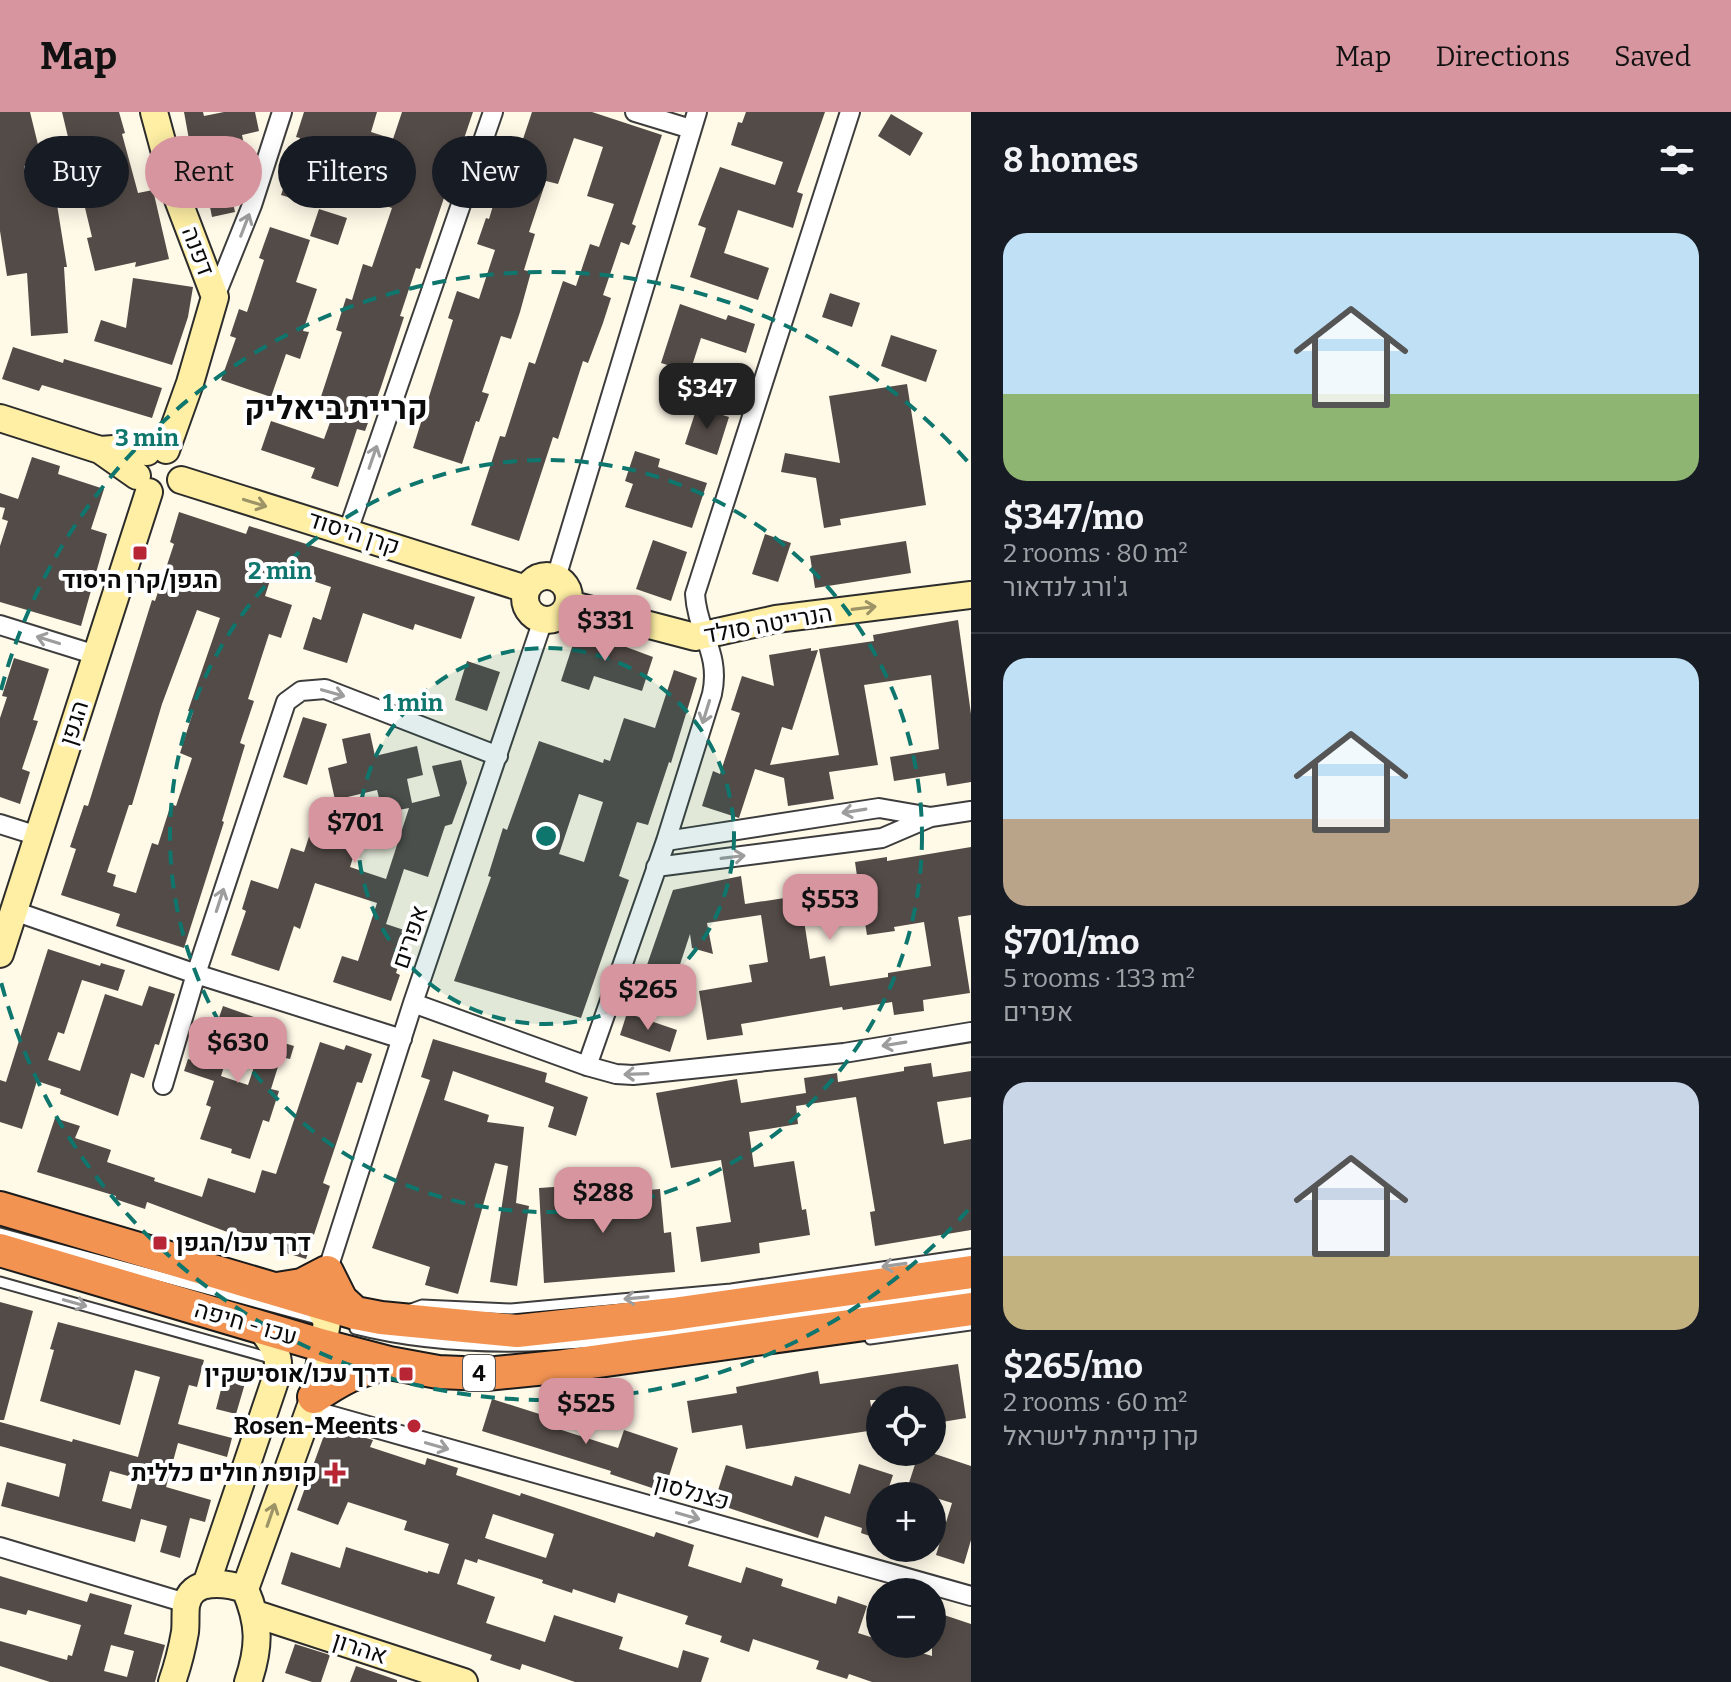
<!DOCTYPE html>
<meta charset="utf-8">
<style>
:root{--surface:#171b24;--page:#242831;--text:#f1f3f6;--muted:#9ea1a6;--line:#363941;--accent:#d7969f}
body{margin:0;font-family:Bitter,Heebo,serif;background:var(--page);color:var(--text);height:100vh;display:flex;flex-direction:column;font-size:30px;white-space:nowrap}
*{box-sizing:border-box;margin:0}
p{font-size:26px;color:var(--muted)}
.icon{flex:none;width:44px;height:44px;fill:none;stroke:currentColor;stroke-width:2;stroke-linecap:round;stroke-linejoin:round}
.map{position:relative;flex:1;overflow:hidden}
.side{display:flex;flex-direction:column;background:var(--surface);width:760px}
.side>*{flex:none}
.hud{position:absolute;left:24px;top:24px;width:760px;height:72px;display:flex;gap:16px}
.tools{position:absolute;left:866px;top:1274px;display:grid;gap:16px}
.tools a{display:grid;place-items:center;width:80px;height:80px;border-radius:50%;background:var(--surface);box-shadow:0 4px 20px #0003;font-size:40px}
.price{position:absolute;translate:-50% -68px;padding:0 18px;border-radius:16px;background:var(--accent);color:#111;font-size:26px;line-height:52px;filter:drop-shadow(0 2px 4px #0008)}
.price::after{content:'';position:absolute;left:50%;top:48px;width:24px;height:18px;margin-left:-12px;background:inherit;clip-path:polygon(0 0,100% 0,50% 100%)}
.price.selected{background:#222;color:#fff}
ul{padding:0;list-style:none}
li{display:grid;align-content:center;gap:16px;height:424px;padding:0 32px}
li+li{border-top:2px solid var(--line)}
li span{display:grid;place-items:center;height:248px;border-radius:24px;color:#555}
li>.icon{margin-inline-start:auto}
span .icon{width:144px;height:144px;fill:#fffc;stroke-width:1}
li b{font-size:34px}
h2{display:flex;justify-content:space-between;align-items:center;height:96px;padding:0 32px;font-size:34px}
.pill{padding:0 28px;border-radius:36px;background:var(--surface);box-shadow:0 4px 20px #0003;font-size:28px;line-height:72px}
.pill.selected{background:var(--accent);color:#111}
header{display:flex;align-items:center;gap:48px;box-sizing:border-box;height:112px;padding:0 40px;background:var(--accent);color:#111}
header strong{font-size:38px}
nav{display:flex;gap:44px;margin-inline-start:auto;font-size:28px}
main{display:flex;flex:1;min-height:0}
.map>svg:first-child{display:block}
.building{fill:#534b47;fill-rule:evenodd}
.lines{fill:none;stroke-linecap:round;stroke-linejoin:round}
.lane-casing{stroke:#3d3d3d;stroke-width:13}
.street-casing{stroke:#3d3d3d;stroke-width:22}
.secondary-casing{stroke:#2c2c2c;stroke-width:30}
.highway-casing{stroke:#1b1b1b;stroke-width:36}
.lane{stroke:#fff;stroke-width:9}
.street{stroke:#fff;stroke-width:18}
.secondary{stroke:#feefa4;stroke-width:26}
.highway{stroke:#f39352;stroke-width:32}
.oneway{stroke:#9d9d9d}
.oneway2{stroke:#9c9366}
.ring{fill:none;stroke:#0f766e;stroke-width:4;stroke-dasharray:14 10}
.poi-dot{fill:#b82534;stroke:#fff;stroke-width:3}
.labels{text-anchor:middle;dominant-baseline:central;stroke-width:8;stroke-linejoin:round;paint-order:stroke}
.shield{fill:#fff;stroke:#545454;stroke-width:2}
.shield-label{font-size:22px;font-weight:bold;fill:#0a0a0a}
.street-label{font-size:24px;fill:#0a0a0a;stroke:#fff}
.poi-label{font-size:24px;font-weight:bold;fill:#0a0a0a;stroke:#fff;text-anchor:end}
.district-label{font-size:32px;font-weight:bold;fill:#0a0a0a;stroke:#fff}
.centre{fill:#0f766e;stroke:#fff;stroke-width:4}
.ring-label{font-size:24px;text-anchor:middle;font-weight:bold;fill:#0f766e;stroke:#fff;stroke-width:8;stroke-linejoin:round;paint-order:stroke}
</style>
<header>
<strong>Map</strong>
<nav><a>Map</a><a>Directions</a><a>Saved</a></nav>
</header>
<main>
<div class="map">
<svg width="971" height="1570" viewBox="0 0 971 1570">
<rect width="100%" height="100%" fill="#fff9e8"/>
<path class="building" d="M0 0H30L42 49 24 54 29 78 54 74 67 155H64L68 221 31 224 27 161 7 164 0 119Z
M62 0H119L125 21 122 22 138 81 153 78 169 147 135 155 136 150 95 159 87 126 92 125Z
M184 0H203L204 4 224 0H255L259 19 242 23 249 57 227 62 235 100 212 105 206 75 214 74 205 30 190 33Z
M304 0H377L371 20 393 27 402 0H473L420 157 416 156 400 204 404 205 381 275 365 319 357 317 338 375 311 366 315 356 261 338 271 309 324 327 332 305 316 300 342 220 336 218 346 186 352 188 363 152 372 155 392 96 371 89 382 54 328 35 310 92 281 83 300 26 296 25Z
M532 0H592L662 23 632 112 636 114 629 133 621 130 603 183 611 186 603 211 588 251 583 249 558 327 553 325 519 429 471 413 500 324 505 325 529 250 535 252 563 169 576 174 590 132 599 135 614 92 587 84 603 35 574 26 558 72 546 69 529 120 535 122 524 158 531 160 520 200 511 227 501 224 482 280 489 282 479 310 476 309 462 352 413 336 453 208 448 206 457 179 479 187 495 138 477 132 486 106 489 107 513 27 522 30Z
M746 0H825L797 80 803 82 793 116 738 98 724 141 769 156 758 188 690 165 706 116 698 113 720 55 775 73 783 50 731 33 738 10 742 11Z
M891 2 923 21 910 44 878 24Z
M319 97 347 106 338 133 310 124Z
M270 115 310 128 296 170 317 177 303 219 309 220 300 247 286 242 271 285 221 268 236 226 230 224 239 197 247 200 264 148 259 146Z
M133 166 193 175 188 205 172 253 94 229 101 208 126 216Z
M830 181 860 191 852 215 822 205Z
M680 192 726 208 728 203 755 212 746 241 701 226 690 260 661 251Z
M891 223 937 238 926 270 881 254Z
M13 235 63 251 64 247 162 276 152 306 42 273 39 279 2 267Z
M907 272 926 393 840 407 841 413 824 416 816 366 781 360 785 341 840 351 829 284Z
M697 295 729 305 717 343 685 332Z
M635 339 660 347 658 355 707 371 692 416 625 395 633 372 625 369Z
M32 345 60 354 58 362 104 377 91 417 107 422 81 514 0 490V434L8 409 2 407 5 396 0 395V381L18 387Z
M179 400 246 422 249 414 475 485 461 527 415 512 413 518 363 501 347 551 303 537 313 505 321 508 331 475 274 456 265 484 292 493 281 526 269 522 248 587 254 589 240 631 245 633 222 709 224 710 184 836 116 814 120 802 61 783 76 737 70 735 84 693 88 694 152 488 155 489 174 432 170 430ZM197 498 220 506 188 599 193 600 180 641 192 646 176 694 171 692 158 733 152 731 136 781 113 774 116 763 107 760 129 693H132L162 592Z
M765 422 791 431 778 470 752 462Z
M653 428 687 440 671 489 636 477Z
M906 429 911 461 815 476 810 444Z
M958 508 971 602V670L947 674 945 661 894 669 890 645 939 637 931 563 864 573 878 653 829 660 834 687 788 694 784 666 755 657 739 706 702 694 713 659 720 662 740 601 731 598 742 564 774 574 769 543 811 536V539L818 538 792 618 782 615 770 653 839 643 819 537 874 529 873 523Z
M578 517 653 545 642 579 594 564 589 578 561 569Z
M14 546 49 557 33 608 38 609 22 657 30 660 20 692 0 685V606L7 585 2 584Z
M467 549 500 560 487 599 455 588Z
M674 558 697 566 671 651 669 650 648 713 637 710 619 764 629 768 581 906 454 869 491 765 488 764 503 716 507 718 539 629 603 651 604 647 610 649 624 606 655 616ZM579 682 603 690 584 750 559 742Z
M303 605 327 612 307 673 283 665Z
M370 621 375 644 417 634 423 663 407 667 412 691 440 684 432 654 461 648 467 671 452 712 445 714 428 765 404 757 386 812 410 820 396 861 400 863 391 889 333 870 342 844 358 849 377 791 315 771 300 817 294 814 279 859 231 843 246 799 242 797 251 768 278 777 291 736 304 740 318 697 364 712 350 755 386 767 409 696 383 701 377 678 335 688 328 656 347 651 342 627Z
M971 735V803L958 805 970 881 923 888 924 899 894 903 892 890 843 898 842 895 741 912 743 923 707 928 699 879 752 870 749 853 768 850 761 803 707 811 713 842 692 836 690 822 669 886 639 876 673 778 741 764 745 792 811 782 809 772 857 764 855 750 887 745V749ZM861 787 867 823 895 819 894 815 924 810 931 854 888 861V865L830 874 825 844 810 847 802 796Z
M48 837 100 854 101 851 125 858 118 879 82 868 64 922 58 920 48 948 80 959 105 882 142 894 149 874 175 882 159 933 155 932 144 966 131 961 118 1004 60 982 61 977 37 969 22 1017 0 1010V968L6 970Z
M223 894 257 906 251 925 235 920 221 964 248 973 264 925 294 934 290 947 281 945 271 977 279 979 269 1010 263 1008 250 1047 231 1041 232 1037 200 1027 211 995 206 993 214 969 184 959 188 947 198 950 207 921 213 923Z
M627 901 677 918 670 940 620 923Z
M433 927 547 961 545 970 588 985 576 1024 548 1015 554 995 453 959 444 988 489 1003 487 1010 524 1015 516 1091 529 1094 517 1174 490 1170 508 1054 495 1051 458 1182 425 1173 430 1155 372 1136 430 968 421 965Z
M320 930 344 938 346 933 372 942 362 971 357 970 323 1071 330 1074 306 1147 277 1138 279 1133 231 1117 230 1121 147 1090 145 1097 115 1087 116 1084 37 1060 55 1006 80 1014 75 1026 111 1038 107 1050 155 1066 154 1069 202 1085 208 1066 255 1081 262 1058 276 1062Z
M931 951 933 965 971 959V985L937 990 944 1032 971 1027V1118L875 1134 870 1100 875 1099 856 985 796 994 798 1012 749 1020 754 1055 794 1049 802 1098 806 1097 810 1123 759 1131 760 1141 701 1150 696 1115 731 1110 721 1048 671 1056 656 981 737 967 741 991 806 981 804 966 837 961 838 970 904 959V955Z
M568 1074 569 1085 660 1077 664 1121 671 1120 675 1160 544 1171 539 1076Z
M0 1190 33 1199 4 1308H0Z
M58 1210 204 1248 197 1275 189 1273 178 1312 232 1326 227 1345 178 1331 166 1375 211 1388 205 1410 190 1406 180 1446 160 1440 167 1414 141 1407 135 1430 1 1394 7 1370 59 1385 66 1352 0 1334V1310L72 1330 73 1327 138 1345 139 1341 160 1265 135 1258 120 1313 40 1289 54 1238 50 1237ZM110 1359 139 1367 131 1397 102 1389Z
M958 1252 966 1306 936 1311 932 1288H870L875 1318 746 1337 742 1313 692 1321 687 1289 737 1281 736 1275 818 1259 820 1272Z
M225 1262 246 1268 236 1302 216 1297Z
M492 1287 552 1306 549 1314 618 1336 624 1318 678 1336 664 1380 610 1362 611 1359 482 1319Z
M327 1315 373 1328 370 1335 425 1353 427 1346 458 1356 456 1363 520 1384 521 1381 654 1425 656 1420 694 1433 688 1454 741 1471 746 1455 783 1467 781 1474 836 1492 838 1484 867 1494 858 1521 880 1528V1532H891L932 1544V1499L971 1512V1570H872L849 1562 847 1567 816 1557 819 1549 753 1527 749 1540 720 1530 722 1524 685 1512 688 1504 618 1481 615 1491 573 1477 572 1481 542 1471 543 1468 478 1447 477 1451 465 1447 457 1472 495 1485 486 1511 545 1530 554 1503 623 1525 619 1537 678 1556 683 1538 709 1546 701 1570H575L522 1552 520 1558 490 1548 492 1543 281 1472 291 1440 340 1456 346 1435 428 1461V1459L439 1462 449 1432 404 1418 407 1409 348 1390 338 1413 297 1398ZM493 1402 554 1422 546 1446 485 1426Z
M919 1340H929L971 1354V1428L964 1452 936 1443 952 1391 907 1377Z
M859 1352 893 1363 886 1384H880V1402L873 1425 861 1421 862 1416 825 1404 818 1426 714 1391 726 1353 792 1374 795 1364 850 1382Z
M0 1464 87 1490 90 1481 132 1493 124 1522 165 1533 155 1570H50L0 1554V1529L67 1548 68 1543 72 1544 81 1513 28 1498 26 1503 0 1496ZM111 1533 134 1539 127 1565 104 1559Z
M295 1532 330 1543 321 1570H312L285 1561Z
M356 1554 397 1568V1570H350Z"/>
<g class="lines">
<g class="lane-casing">
<path id="lane" d="M0 1121 321 1208
M0 1170 274 1247
M411 1197 422 1193 511 1197 731 1177 971 1142
M355 1217C481 1249 615 1230 742 1212 818 1201 895 1191 971 1180
M870 1227 971 1213"/>
</g>
<g class="street-casing">
<path id="street" d="M635 0 691 17
M215 185 252 93 282 0
M348 419 493 0
M556 466 697 0
M0 513 96 543
M0 712 38 724
M666 729 879 696 931 705 971 699
M656 755 882 726 931 705
M14 799 196 862 402 927
M413 891 587 954 616 962 633 963 844 941 971 920
M587 954 666 729 712 582C721 541 697 520 695 482L850 0
M163 973 196 862 286 590 301 579 325 577 498 644
M327 1160 413 891 543 508
M308 1297 971 1484
M0 1435 186 1491"/>
</g>
<g class="secondary-casing">
<path id="secondary" d="M154 0 177 85 215 185 190 271 166 338
M0 306 100 338 137 364
M100 338 128 336 147 340
M181 368 526 477
M525 486a22 22 0 1 1 44 0a22 22 0 1 1-44 0Z
M569 492 695 525 776 507 971 483
M0 842 149 380
M206 1473 278 1260C280 1241 271 1230 259 1214
M245 1477 314 1285 327 1210 316 1189
M256 1502 464 1570
M172 1570C178 1553 182 1537 185 1520 186 1511 185 1502 186 1494 190 1465 226 1471 245 1477 260 1512 260 1534 248 1570"/>
</g>
<g class="highway-casing">
<path id="highway" d="M0 1096 355 1201 381 1206 517 1219 673 1202 971 1160
M0 1138 324 1234 389 1251 438 1260 486 1262 556 1255 971 1197
M277 1177 302 1173 327 1160 341 1188 355 1201
M314 1285C338 1269 358 1257 387 1252"/>
</g>
<use href="#lane" class="lane"/>
<use href="#street" class="street"/>
<use href="#secondary" class="secondary"/>
<use href="#highway" class="highway"/>
</g>
<defs><path id="oneway-shaft" d="M-6 0H5M1.5-3L5.5 0L1.5 3" fill="none" stroke-width="1.6" stroke-linecap="round" stroke-linejoin="round" transform="scale(2)"/></defs>
<g class="oneway">
<use href="#oneway-shaft" transform="translate(245 113) rotate(-69)"/>
<use href="#oneway-shaft" transform="translate(373 345) rotate(-71)"/>
<use href="#oneway-shaft" transform="translate(48 528) rotate(-163)"/>
<use href="#oneway-shaft" transform="translate(333 581) rotate(16)"/>
<use href="#oneway-shaft" transform="translate(706 600) rotate(107)"/>
<use href="#oneway-shaft" transform="translate(854 699) rotate(171)"/>
<use href="#oneway-shaft" transform="translate(733 745) rotate(-7)"/>
<use href="#oneway-shaft" transform="translate(220 788) rotate(-72)"/>
<use href="#oneway-shaft" transform="translate(894 932) rotate(171)"/>
<use href="#oneway-shaft" transform="translate(636 962) rotate(178)"/>
<use href="#oneway-shaft" transform="translate(894 1153) rotate(172)"/>
<use href="#oneway-shaft" transform="translate(636 1186) rotate(175)"/>
<use href="#oneway-shaft" transform="translate(75 1191) rotate(16)"/>
<use href="#oneway-shaft" transform="translate(437 1334) rotate(16)"/>
<use href="#oneway-shaft" transform="translate(688 1404) rotate(16)"/>
</g>
<g class="oneway2">
<use href="#oneway-shaft" transform="translate(255 391) rotate(17)"/>
<use href="#oneway-shaft" transform="translate(864 496) rotate(-7)"/>
<use href="#oneway-shaft" transform="translate(271 1403) rotate(-71)"/>
</g>
<circle cx="546" cy="724" r="188" fill="#0f766e" fill-opacity=".12"/>
<g class="ring">
<circle cx="546" cy="724" r="188"/>
<circle cx="546" cy="724" r="376"/>
<path d="M968 1098A564 564 0 0 1 1 870M1 578A564 564 0 0 1 968 350"/>
</g>
<g class="poi-dot">
<rect x="132" y="433" width="16" height="16" rx="4"/>
<rect x="152" y="1123" width="16" height="16" rx="4"/>
<rect x="398" y="1254" width="16" height="16" rx="4"/>
<circle cx="414" cy="1314" r="8"/>
<path d="M331 1349h8v8h8v8h-8v8h-8v-8h-8v-8h8z"/>
</g>
<g class="labels">
<rect class="shield" x="463" y="1243" width="32" height="36" rx="6"/>
<g class="shield-label">
<text x="479" y="1261">4</text>
</g>
<g class="street-label">
<text transform="translate(198 139) rotate(69)">דפנה</text>
<text transform="translate(354 421) rotate(18)">קרן היסוד</text>
<text transform="translate(768 512) rotate(-10)">הנרייטה סולד</text>
<text transform="translate(74 611) rotate(-72)">הגפן</text>
<text transform="translate(410 825) rotate(-71)">אפרים</text>
<text transform="translate(246 1211) rotate(16)">עכו - חיפה</text>
<text transform="translate(692 1380) rotate(16)">כצנלסון</text>
<text transform="translate(360 1536) rotate(18)">אהרון</text>
</g>
<g class="poi-label">
<text x="140" y="468" text-anchor="middle">הגפן/קרן היסוד</text>
<text x="176" y="1131" text-anchor="start">דרך עכו/הגפן</text>
<text x="390" y="1262">דרך עכו/אוסישקין</text>
<text x="398" y="1314">Rosen-Meents</text>
<text x="317" y="1361">קופת חולים כללית</text>
</g>
<g class="district-label">
<text x="336" y="296">קריית ביאליק</text>
</g>
</g>
<circle cx="546" cy="724" r="12" class="centre"/>
<g class="ring-label">
<text x="147" y="334">3 min</text>
<text x="280" y="467">2 min</text>
<text x="413" y="599">1 min</text>
</g>
</svg>
<div class="tools">
<a><svg class="icon" aria-label="locate" viewBox="0 0 24 24"><circle cx="12" cy="12" r="6"/><path d="M12 2v4M12 18v4M2 12h4M18 12h4"/></svg></a>
<a>+</a>
<a>−</a>
</div>
<b class="price selected" style="left:707px;top:319px">$347</b>
<b class="price" style="left:605px;top:551px">$331</b>
<b class="price" style="left:355px;top:753px">$701</b>
<b class="price" style="left:830px;top:830px">$553</b>
<b class="price" style="left:648px;top:920px">$265</b>
<b class="price" style="left:238px;top:973px">$630</b>
<b class="price" style="left:603px;top:1123px">$288</b>
<b class="price" style="left:586px;top:1334px">$525</b>
<div class="hud">
<a class="pill">Buy</a>
<a class="pill selected">Rent</a>
<a class="pill">Filters</a>
<a class="pill">New</a>
</div>
</div>
<section class="side">
<h2>8 homes<svg class="icon" aria-label="filters" viewBox="0 0 24 24"><path d="M4 7h16M4 17h16"/><circle cx="9" cy="7" r="2"/><circle cx="15" cy="17" r="2"/></svg></h2>
<ul>
<li><span style="background:linear-gradient(#bfe0f5 65%,#8fb573 0)"><svg class="icon" aria-label="home" viewBox="0 0 24 24"><path d="M3 11l9-7 9 7M6 9v11h12V9"/></svg></span><div><b>$347/mo</b><p>2 rooms · 80 m²</p><p>ג'ורג לנדאור</p></div></li>
<li><span style="background:linear-gradient(#bfe0f5 65%,#b9a48a 0)"><svg class="icon" aria-label="home" viewBox="0 0 24 24"><path d="M3 11l9-7 9 7M6 9v11h12V9"/></svg></span><div><b>$701/mo</b><p>5 rooms · 133 m²</p><p>אפרים</p></div></li>
<li><span style="background:linear-gradient(#c9d6e8 70%,#c2b280 0)"><svg class="icon" aria-label="home" viewBox="0 0 24 24"><path d="M3 11l9-7 9 7M6 9v11h12V9"/></svg></span><div><b>$265/mo</b><p>2 rooms · 60 m²</p><p>קרן קיימת לישראל</p></div></li>
</ul>
</section>
</main>
